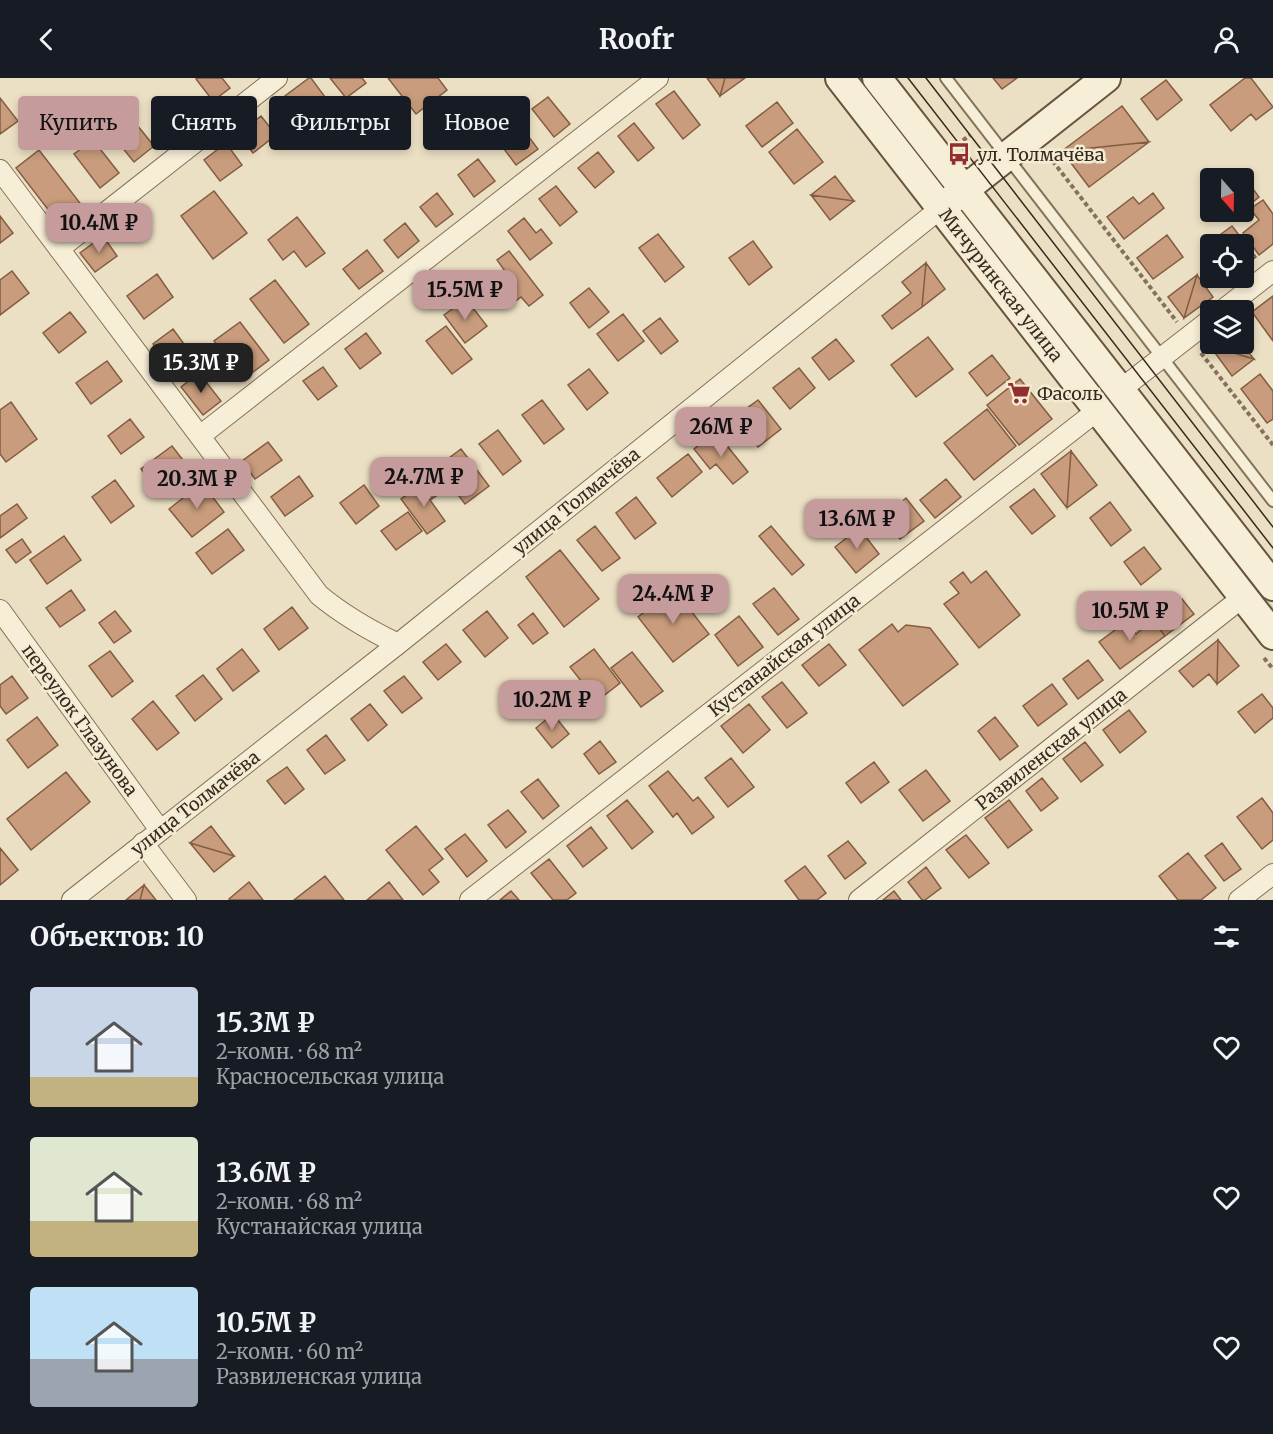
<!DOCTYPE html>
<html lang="ru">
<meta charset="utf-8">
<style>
:root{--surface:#171b24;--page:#242831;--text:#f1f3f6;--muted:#9ea1a6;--accent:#c69b9c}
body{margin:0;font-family:Merriweather,serif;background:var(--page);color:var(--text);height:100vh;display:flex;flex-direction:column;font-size:22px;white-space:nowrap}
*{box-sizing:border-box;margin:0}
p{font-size:20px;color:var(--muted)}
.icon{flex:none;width:33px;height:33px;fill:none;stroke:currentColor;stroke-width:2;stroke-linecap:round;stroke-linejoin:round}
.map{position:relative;height:822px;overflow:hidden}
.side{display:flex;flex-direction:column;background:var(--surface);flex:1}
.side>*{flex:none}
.guide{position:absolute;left:18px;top:18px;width:600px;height:54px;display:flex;gap:12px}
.needle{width:39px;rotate:160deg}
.controls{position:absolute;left:1200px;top:90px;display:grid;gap:12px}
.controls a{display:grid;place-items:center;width:54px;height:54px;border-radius:6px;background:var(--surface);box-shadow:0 3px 9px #0003;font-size:30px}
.price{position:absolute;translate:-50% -51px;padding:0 14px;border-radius:12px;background:var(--accent);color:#111;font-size:20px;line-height:39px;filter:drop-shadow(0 2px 3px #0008)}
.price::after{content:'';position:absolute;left:50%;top:36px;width:18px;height:14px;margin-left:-9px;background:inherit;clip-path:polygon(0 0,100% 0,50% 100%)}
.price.selected{background:#222;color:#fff}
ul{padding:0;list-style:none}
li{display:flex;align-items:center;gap:18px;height:150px;padding:0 30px}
li span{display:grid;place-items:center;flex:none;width:168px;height:120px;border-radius:6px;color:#555}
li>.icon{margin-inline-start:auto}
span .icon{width:72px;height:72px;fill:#fffc;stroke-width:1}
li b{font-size:26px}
h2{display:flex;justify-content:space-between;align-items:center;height:72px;padding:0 30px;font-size:26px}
.chip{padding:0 21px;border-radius:6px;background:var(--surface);box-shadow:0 3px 9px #0003;font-size:21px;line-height:54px}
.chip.selected{background:var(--accent);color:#111}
header{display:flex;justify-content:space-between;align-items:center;height:78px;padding:0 30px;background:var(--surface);font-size:27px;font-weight:700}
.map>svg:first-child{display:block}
.green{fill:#c3c998}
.building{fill:#c89c7c;stroke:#835d42;stroke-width:1.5}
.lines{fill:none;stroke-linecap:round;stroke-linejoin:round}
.lane-casing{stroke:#85725b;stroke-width:14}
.street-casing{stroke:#85725b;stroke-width:22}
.secondary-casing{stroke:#67533f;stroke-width:32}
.path{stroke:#85725b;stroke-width:4;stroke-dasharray:4.5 3;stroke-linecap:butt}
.lane{stroke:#f7eed7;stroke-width:10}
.street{stroke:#f7eed7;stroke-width:20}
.secondary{stroke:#f7eed7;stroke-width:28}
.tram{stroke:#362a1f;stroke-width:1.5}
.labels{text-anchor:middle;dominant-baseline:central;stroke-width:5;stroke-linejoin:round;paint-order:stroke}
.poi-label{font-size:18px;fill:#362a1f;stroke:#f4ebd3;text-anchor:start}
.street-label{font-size:18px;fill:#362a1f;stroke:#f4ebd3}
</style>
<header><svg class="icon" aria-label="back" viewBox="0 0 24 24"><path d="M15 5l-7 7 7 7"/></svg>Roofr<svg class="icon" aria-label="person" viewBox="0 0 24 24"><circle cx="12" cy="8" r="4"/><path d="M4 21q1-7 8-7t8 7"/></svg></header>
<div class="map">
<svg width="1273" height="822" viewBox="0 0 1273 822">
<rect width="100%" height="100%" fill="#ece0c4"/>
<path class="green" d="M970 140 1273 529V538L966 144Z"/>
<path class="building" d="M198 0H222L230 10 213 23 196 1Z
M309 0H311L325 19 292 44 277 24Z
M330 0H362L366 5 346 20Z
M388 0H438L447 12 416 36Z
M707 0H725L720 18Z
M725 0H745L720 18Z
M993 0H1017L1002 11Z
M1245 0H1251L1273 29 1256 42 1251 36 1231 53 1210 27Z
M1166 2 1182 22 1157 42 1141 21Z
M674 13 700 47 683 61 656 26Z
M174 19 192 40 174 54 157 32Z
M548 19 570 46 554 59 532 31Z
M0 20 18 43 0 56Z
M777 24 793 45 762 69 746 48Z
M1122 28 1149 64 1062 73Z
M261 38 276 57 253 75 238 56Z
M516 42 538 71 516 87 495 59Z
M634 45 654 70 638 83 618 58Z
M137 47 154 68 134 84 117 63Z
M797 51 823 84 794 106 769 74Z
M93 62 119 95 100 110 74 76Z
M1149 64 1089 109 1062 73Z
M226 65 242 87 220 103 204 82Z
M39 72 83 129 60 147 16 90Z
M598 74 614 94 595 110 578 90Z
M478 81 495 103 474 119 458 97Z
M1239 92 1259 119 1244 131V100H1228Z
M835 98 854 123 811 117Z
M556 108 577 134 560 148 539 121Z
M214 113 247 155 213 181 181 138Z
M437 115 453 136 436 149 420 129Z
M1153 115 1164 130 1124 161 1107 139 1133 119 1139 126Z
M811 117 854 123 830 142Z
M1263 122 1273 136V166L1259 177 1243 155 1259 142 1250 131Z
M137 133 149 150 134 162 121 145Z
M0 138 13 155 0 165Z
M297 139 325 175 306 189 294 173 283 182 268 162Z
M524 140 536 155 541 151 552 165 530 182 508 153Z
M405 145 419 163 398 180 384 162Z
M1232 148 1256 179 1244 189V166H1217L1213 162Z
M658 156 684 189 665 204 639 170Z
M1167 157 1183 179 1153 201 1137 180Z
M103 158 117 178 95 194 80 175Z
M753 163 772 189 749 207 729 180Z
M367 172 383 193 359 211 343 191Z
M509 173 543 217 529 228 521 219 513 225 495 201 505 193 497 182Z
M926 185 945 211 922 229Z
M926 185 922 229 892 251 882 238 911 215 902 204Z
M12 193 29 215 0 237V202Z
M157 196 173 219 144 241 127 218Z
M1197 197 1184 240 1168 219Z
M1197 197 1213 219 1184 240Z
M275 202 309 246 284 265 250 221Z
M589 210 609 234 589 250 570 225Z
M1273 218V263L1252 234Z
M466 221 487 248 465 265 444 237Z
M70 234 86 254 59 275 43 255Z
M623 236 644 263 618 283 597 256Z
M660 240 678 263 661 276 643 253Z
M240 244 269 282 244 301 214 263Z
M446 248 472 281 452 296 426 263Z
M173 251 187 270 167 285 153 266Z
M366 255 381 275 360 291 345 271Z
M928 259 953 291 916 319 891 287Z
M836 261 854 283 829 302 812 280Z
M1213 266H1242L1254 281 1210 268Z
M1210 268 1254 281 1232 298Z
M992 277 1010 300 987 318 969 295Z
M107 283 122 303 91 326 76 305Z
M323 289 337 308 318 322 303 303Z
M799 290 815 310 790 331 773 310Z
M589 291 608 315 587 332 568 307Z
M199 295 221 323 203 337 181 309Z
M1260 296 1273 313V341L1267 345 1241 311Z
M1020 301 1052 341 1019 367 987 327Z
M542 322 564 351 544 366 522 337Z
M758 322 781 351 758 369 735 339Z
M11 324 37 361 6 384 0 376V332Z
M987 331 1016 368 974 402 944 365Z
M130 341 144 359 121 376 108 358Z
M498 352 521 383 503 397 479 366Z
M716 354 748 394 733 406 716 386 710 391 694 371Z
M268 364 282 382 255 401 242 383Z
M172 368 190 391 158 414 141 391Z
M461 371 489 408 465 426 437 389Z
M1071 373 1097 407 1067 430Z
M1071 373 1067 430 1041 396Z
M688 376 702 394 672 419 657 400Z
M299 398 313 418 285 438 271 419Z
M946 401 961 419 935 440 920 422Z
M115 402 134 428 111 445 92 419Z
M425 404 436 418 430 422 445 443 427 456 401 421Z
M202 405 224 434 192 459 169 431Z
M364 407 379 428 356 446 340 425Z
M1034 411 1055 438 1032 456 1010 429Z
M636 419 656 445 635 461 616 435Z
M906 420 924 443 900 461 882 439Z
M1110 424 1131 452 1111 468 1090 440Z
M17 426 27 440 0 460V438Z
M408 434 422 453 396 472 381 453Z
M595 448 620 480 602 493 577 462Z
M771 448 804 487 792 497 759 458Z
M859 450 879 476 856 495 835 469Z
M228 451 244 472 212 496 196 475Z
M64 458 81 482 47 506 30 482Z
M22 461 31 474 16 485 6 472Z
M1144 469 1161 491 1141 507 1124 484Z
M560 472 599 521 564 549 526 499Z
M986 493 1020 537 979 570 944 526 959 515 950 504 963 494 971 505Z
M774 510 799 541 778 557 753 526Z
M674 511 709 556 673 584 638 539Z
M71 512 85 532 60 549 46 530Z
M1182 521 1194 536 1165 558 1153 542Z
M292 529 308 550 279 572 264 551Z
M115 533 131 553 114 565 99 545Z
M487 533 508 560 485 579 463 552Z
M533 535 548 555 533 566 518 547Z
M739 538 763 569 738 588 715 557Z
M1153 542 1165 558 1120 591 1099 564 1127 543 1136 556Z
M892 546 898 554 906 547 930 550 958 586 903 628 859 572Z
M1218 562 1217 606 1209 596 1193 609 1179 593Z
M1218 562 1239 588 1217 606Z
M446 566 461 584 438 602 423 584Z
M829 566 846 587 819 608 802 587Z
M242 571 259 593 233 613 217 591Z
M594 571 620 605 597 623 570 589Z
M110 573 133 603 112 619 89 588Z
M632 574 663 613 641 629 611 590Z
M1088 582 1103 602 1078 621 1063 601Z
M203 597 222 621 195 643 176 618Z
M12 598 28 620 6 636 0 628V607Z
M404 598 422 620 402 635 384 613Z
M782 604 807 635 787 650 762 619Z
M1052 606 1067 626 1038 648 1023 628Z
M1262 616 1273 630V640L1255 655 1238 634Z
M153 623 179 655 157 672 132 641Z
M370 626 387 647 368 663 351 641Z
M749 626 770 652 743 675 721 648Z
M1129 632 1146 654 1120 675 1103 652Z
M553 636 569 656 552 670 536 650Z
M37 639 58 667 28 690 7 662Z
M995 639 1018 668 1000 682 978 653Z
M326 657 345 682 325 696 307 672Z
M600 663 616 684 599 696 584 676Z
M1085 664 1103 687 1081 704 1063 681Z
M731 680 754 709 728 729 705 700Z
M874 684 889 704 861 725 846 705Z
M287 689 304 711 285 726 267 703Z
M926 692 950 723 923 743 899 712Z
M668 693 693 723 698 719 714 739 692 756 677 735 673 739 649 708Z
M66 694 90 724 31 772 7 741Z
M1042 700 1058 720 1041 733 1026 713Z
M538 701 559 728 543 741 521 714Z
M1262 720 1273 735V762L1262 771 1237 739Z
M627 722 653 754 632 771 607 738Z
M1009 722 1032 752 1008 770 985 740Z
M508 732 526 754 506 770 488 747Z
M211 748 234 778 190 765Z
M416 748 443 781 429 792 439 804 423 817 386 772Z
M591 749 607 770 583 789 567 768Z
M465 756 487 783 467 799 445 771Z
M966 757 989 785 969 800 946 772Z
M848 763 866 785 845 801 828 778Z
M190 765 234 778 214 794Z
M1222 765 1241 791 1224 803 1205 778Z
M0 770 18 792 0 807Z
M1188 775 1216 810 1201 822H1178L1159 798Z
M549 781 576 815 567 822H553L531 795Z
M805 788 826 815 817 822H799L785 803Z
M926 789 941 810 925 822H922L908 804Z
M325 798 344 822H294Z
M249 804 263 822H230L229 821Z
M389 804 403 822H367Z
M144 807 156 822H140Z
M144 807 140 822H126Z
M511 813 519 822H500Z
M894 813 901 822H883Z"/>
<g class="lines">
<g class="lane-casing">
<path id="lane" d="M946 0 1273 423"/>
</g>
<g class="street-casing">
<path id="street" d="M0 92 319 517C343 537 369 552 398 566
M59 171 277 0
M1223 232 1273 193
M1120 312 1210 242
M200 358 658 0
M0 532 160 752
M143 765 186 822
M72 822 398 566 941 130
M470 822 1098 332
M859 822 1243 519
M1239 822 1273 796"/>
</g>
<g class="secondary-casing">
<path id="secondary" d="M840 0 1273 557
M877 0 1273 508
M950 123 1106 0"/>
</g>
<path class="path" d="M957 67 970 57
M1048 77 1177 244
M1201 275 1273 367
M1264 580 1273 591"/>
<use href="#lane" class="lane"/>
<use href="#street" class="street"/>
<use href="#secondary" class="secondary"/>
<path class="tram" d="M908 0 1273 470
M926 0 1273 449"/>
</g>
<defs>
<g id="bus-bare" transform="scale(1.8)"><path d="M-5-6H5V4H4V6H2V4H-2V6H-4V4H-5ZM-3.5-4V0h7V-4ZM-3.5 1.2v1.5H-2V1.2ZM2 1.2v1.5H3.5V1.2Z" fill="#912f2e" stroke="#f4ebd3" stroke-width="2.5" paint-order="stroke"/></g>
<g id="supermarket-bare" transform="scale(1.8)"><path d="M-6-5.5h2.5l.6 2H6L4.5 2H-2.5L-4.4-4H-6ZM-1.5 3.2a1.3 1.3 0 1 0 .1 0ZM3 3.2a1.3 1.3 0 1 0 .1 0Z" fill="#912f2e" stroke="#f4ebd3" stroke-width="2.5" paint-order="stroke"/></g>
</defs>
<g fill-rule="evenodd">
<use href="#bus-bare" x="959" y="76"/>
<use href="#supermarket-bare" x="1019" y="315"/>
</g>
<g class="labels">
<g class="poi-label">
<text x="977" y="76">ул. Толмачёва</text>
<text x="1037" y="315">Фасоль</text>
</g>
<g class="street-label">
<text transform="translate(1001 207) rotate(52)">Мичуринская улица</text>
<text transform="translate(576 423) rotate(-39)">улица Толмачёва</text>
<text transform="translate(784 577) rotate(-38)">Кустанайская улица</text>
<text transform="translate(80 642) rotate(54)">переулок Глазунова</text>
<text transform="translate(1051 671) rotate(-38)">Развиленская улица</text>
<text transform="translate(195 725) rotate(-38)">улица Толмачёва</text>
</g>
</g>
</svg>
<div class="controls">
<a><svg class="needle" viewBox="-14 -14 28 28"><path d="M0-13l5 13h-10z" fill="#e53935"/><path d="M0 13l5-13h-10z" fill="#9ea1a6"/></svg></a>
<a><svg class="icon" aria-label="locate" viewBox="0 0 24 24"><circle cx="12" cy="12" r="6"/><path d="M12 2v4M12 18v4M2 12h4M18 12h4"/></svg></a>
<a><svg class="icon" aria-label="layers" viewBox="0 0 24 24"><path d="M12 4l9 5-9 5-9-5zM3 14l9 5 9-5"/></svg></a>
</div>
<b class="price" style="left:99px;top:176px">10.4M ₽</b>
<b class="price" style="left:465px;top:243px">15.5M ₽</b>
<b class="price selected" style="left:201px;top:316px">15.3M ₽</b>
<b class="price" style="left:721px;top:380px">26M ₽</b>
<b class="price" style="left:424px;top:430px">24.7M ₽</b>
<b class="price" style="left:197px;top:432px">20.3M ₽</b>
<b class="price" style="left:857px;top:472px">13.6M ₽</b>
<b class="price" style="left:673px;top:547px">24.4M ₽</b>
<b class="price" style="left:1130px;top:564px">10.5M ₽</b>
<b class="price" style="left:552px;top:653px">10.2M ₽</b>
<div class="guide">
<a class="chip selected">Купить</a>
<a class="chip">Снять</a>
<a class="chip">Фильтры</a>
<a class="chip">Новое</a>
</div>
</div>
<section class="side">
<h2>Объектов: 10<svg class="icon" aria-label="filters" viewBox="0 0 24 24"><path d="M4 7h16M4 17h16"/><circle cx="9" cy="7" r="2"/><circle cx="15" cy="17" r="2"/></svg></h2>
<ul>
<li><span style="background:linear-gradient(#c9d6e8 75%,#c2b280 0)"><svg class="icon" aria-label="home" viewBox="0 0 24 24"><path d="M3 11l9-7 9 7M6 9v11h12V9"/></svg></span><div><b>15.3M ₽</b><p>2-комн. · 68 m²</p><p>Красносельская улица</p></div><svg class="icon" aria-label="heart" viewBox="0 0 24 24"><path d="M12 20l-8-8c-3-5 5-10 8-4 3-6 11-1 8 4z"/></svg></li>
<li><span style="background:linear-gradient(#dfe7d0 70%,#c2b280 0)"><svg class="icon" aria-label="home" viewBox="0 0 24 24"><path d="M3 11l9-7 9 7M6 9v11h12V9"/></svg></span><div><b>13.6M ₽</b><p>2-комн. · 68 m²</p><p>Кустанайская улица</p></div><svg class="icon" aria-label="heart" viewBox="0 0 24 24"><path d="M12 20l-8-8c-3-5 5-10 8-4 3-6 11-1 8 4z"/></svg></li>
<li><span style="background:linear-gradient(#bfe0f5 60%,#9aa5b1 0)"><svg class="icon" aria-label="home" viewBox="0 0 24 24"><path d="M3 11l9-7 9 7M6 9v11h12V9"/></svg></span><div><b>10.5M ₽</b><p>2-комн. · 60 m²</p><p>Развиленская улица</p></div><svg class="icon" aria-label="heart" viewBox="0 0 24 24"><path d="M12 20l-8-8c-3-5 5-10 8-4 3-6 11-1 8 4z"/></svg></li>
</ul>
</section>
